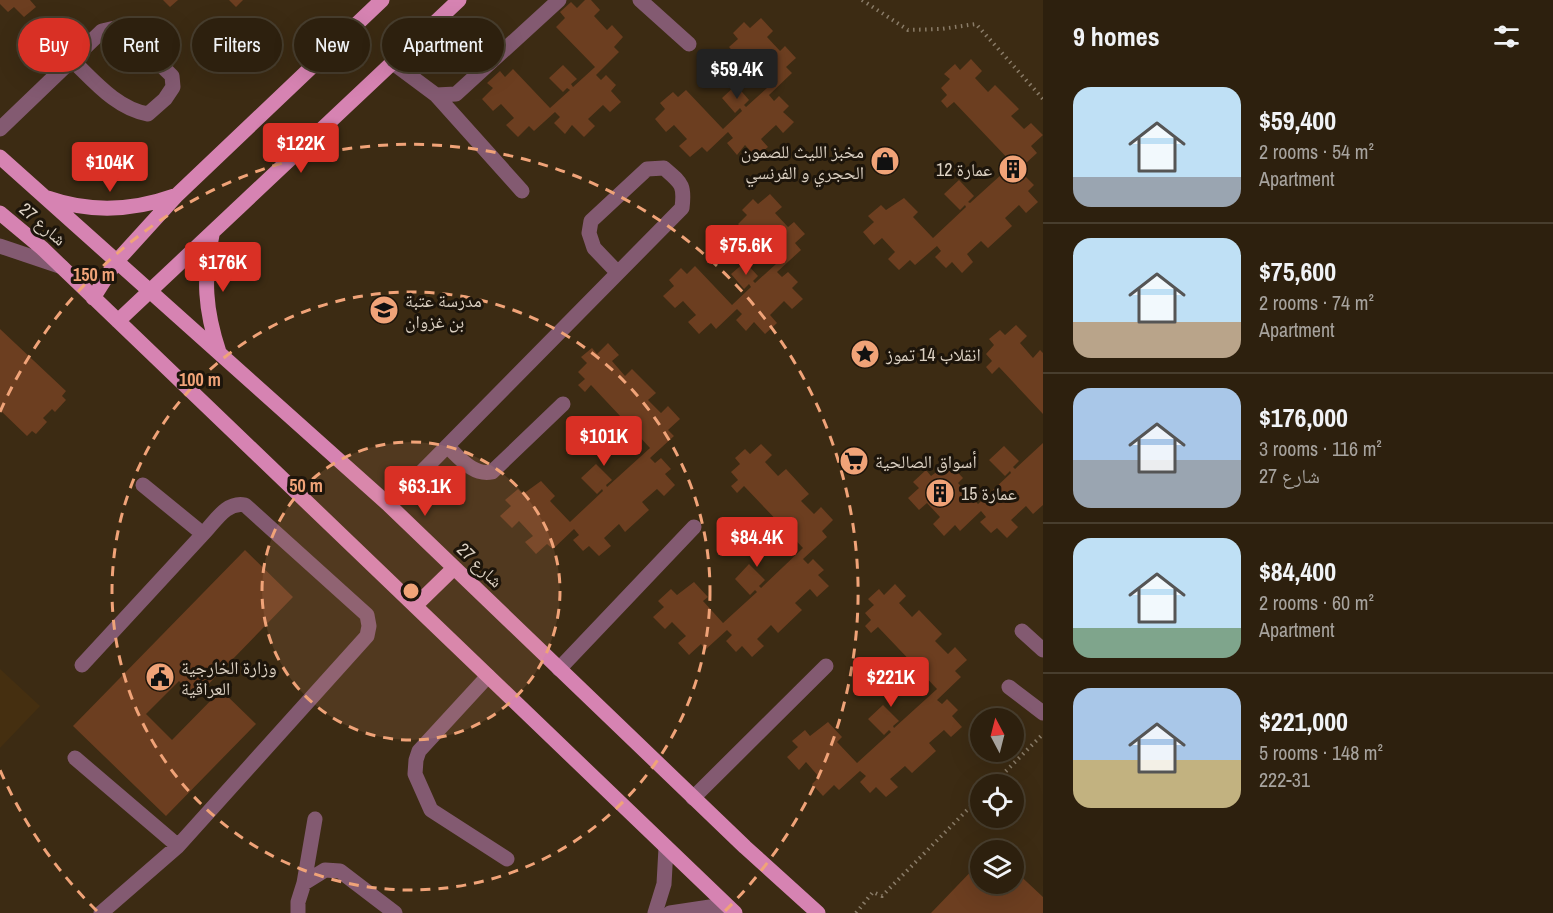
<!DOCTYPE html>
<meta charset="utf-8">
<style>
:root{--surface:#2d200e;--page:#352817;--text:#f1f3f6;--muted:#a7a39e;--line:#483e2e;--accent:#d93025}
body{margin:0;font-family:"Archivo Narrow","Noto Naskh Arabic",sans-serif;background:var(--page);color:var(--text);height:100vh;display:flex;flex-direction:column;font-size:22px;white-space:nowrap}
*{box-sizing:border-box;margin:0}
p{font-size:20px;color:var(--muted)}
.icon{flex:none;width:33px;height:33px;fill:none;stroke:currentColor;stroke-width:2;stroke-linecap:round;stroke-linejoin:round}
.map{position:relative;flex:1;overflow:hidden}
.details{display:flex;flex-direction:column;background:var(--surface);width:510px}
.details>*{flex:none}
.hud{position:absolute;left:18px;top:18px;width:570px;height:54px;display:flex;gap:12px}
.needle{width:39px;rotate:353deg}
.tools{position:absolute;left:970px;top:708px;display:grid;gap:12px}
.tools a{display:grid;place-items:center;width:54px;height:54px;border-radius:50%;background:var(--surface);box-shadow:0 6px 24px #0002,0 0 0 2px var(--line);font-size:30px}
.price{position:absolute;translate:-50% -51px;padding:0 14px;border-radius:6px;background:var(--accent);color:#fff;font-size:20px;line-height:39px;filter:drop-shadow(0 2px 3px #0008)}
.price::after{content:'';position:absolute;left:50%;top:36px;width:18px;height:14px;margin-left:-9px;background:inherit;clip-path:polygon(0 0,100% 0,50% 100%)}
.price.on{background:#222;color:#fff}
ul{padding:0;list-style:none}
li{display:flex;align-items:center;gap:18px;height:150px;padding:0 30px}
li+li{border-top:2px solid var(--line)}
li span{display:grid;place-items:center;flex:none;width:168px;height:120px;border-radius:18px;color:#555}
li>.icon{margin-inline-start:auto}
span .icon{width:72px;height:72px;fill:#fffc;stroke-width:1}
li b{font-size:26px}
h2{display:flex;justify-content:space-between;align-items:center;height:72px;padding:0 30px;font-size:26px}
.pill{padding:0 21px;border-radius:27px;background:var(--surface);box-shadow:0 6px 24px #0002,0 0 0 2px var(--line);font-size:21px;line-height:54px}
.pill.on{background:var(--accent);color:#fff}
main{display:flex;flex:1;min-height:0}
.map>svg:first-child{display:block}
.built{fill:#452f10}
.building{fill:#6c3e20}
.lines{fill:none;stroke-linecap:round;stroke-linejoin:round}
.path{stroke:#8a7c68;stroke-width:4;stroke-dasharray:1.5 4.5;stroke-linecap:butt}
.minor{stroke:#835a71;stroke-width:15}
.major{stroke:#d683b2;stroke-width:15}
.ring{fill:none;stroke:#f0a378;stroke-width:3;stroke-dasharray:10 8}
.labels{text-anchor:middle;dominant-baseline:central;stroke-width:6;stroke-linejoin:round;paint-order:stroke}
.poi-label{font-size:18px;fill:#dcd1c3;stroke:#1d150b;text-anchor:start}
.street-label{font-size:18px;fill:#dcd1c3;stroke:#1d150b}
.centre{fill:#f0a378;stroke:#1d150b;stroke-width:3}
.ring-label{font-size:18px;text-anchor:middle;font-weight:bold;fill:#f0a378;stroke:#1d150b;stroke-width:6;stroke-linejoin:round;paint-order:stroke}
</style>
<main>
<div class="map">
<svg width="1043" height="913" viewBox="0 0 1043 913">
<rect width="100%" height="100%" fill="#3c2b13"/>
<path class="built" d="M0 669 40 706 0 748Z"/>
<path class="building" d="M0 0H30L36 7 24 17 14 7 8 12 0 4Z
M163 0H178L170 7Z
M229 0H243L236 7Z
M585 0H591L600 10 594 16 607 30 612 25 623 37 614 47 619 52 596 75 601 80 606 75 616 85 611 91 621 102 610 112 603 105 588 119 595 126 584 137 572 125 565 134 554 123 560 117 555 112 534 131 529 126 518 137 506 125 514 118 501 104 493 111 482 99 493 88 487 83 500 71 505 77 513 69 550 108 570 90 567 88 563 92 549 78 563 65 577 79 571 84 573 87 595 67 556 27 565 18 560 12 571 2 577 8Z
M761 18 773 31 767 37 780 51 785 46 796 58 786 67 792 73 769 95 774 101 779 96 789 106 783 112 794 122 783 133 776 125 761 139 768 147 756 157 745 145 737 155 727 143 733 138 728 132 707 152 702 147 690 157 679 146 687 139 674 125 666 132 655 119 665 109 660 103 673 92 678 97 686 90 723 129 742 111 740 108 735 113 722 98 736 85 749 100 744 105 746 107 767 88 729 47 738 39 733 33 744 22 750 28Z
M971 59 982 71 975 78 988 92 995 85 1019 109 1011 116 1024 129 1031 123 1043 135 1031 146 1037 153 1013 175 1018 180 1023 174 1034 185 1028 191 1038 202 1026 213 1019 205 1005 218 1012 226 988 248 981 241 967 254 973 262 962 273 952 262 946 268 935 257 941 251 937 246 915 265 910 260 899 270 888 259 895 252 882 238 874 245 863 232 874 222 868 216 881 205 886 210 904 198 918 212 913 217 933 238 966 207 965 205 960 210 944 194 959 180 974 196 968 202 970 203 1013 164 954 102 947 108 941 101 947 95 941 88 950 79 944 74 955 64 960 70Z
M770 194 782 207 775 213 788 227 794 222 805 234 795 243 801 250 777 272 782 277 788 272 798 282 792 288 803 299 792 309 784 301 770 315 777 323 765 334 754 322 746 331 736 320 742 314 737 309 716 329 711 323 699 334 688 322 696 315 683 301 675 308 663 296 674 286 669 280 681 268 687 274 695 266 732 305 751 287 749 284 744 289 731 274 745 262 758 276 753 281 755 283 776 264 738 224 747 215 742 210 753 199 758 204Z
M1016 325 1027 336 1020 343 1033 358 1040 350 1043 353V414L999 367 992 374 986 367 992 361 986 354 994 345 989 339 1000 330 1005 335Z
M0 329 66 391 62 396 66 400 55 412 52 409 43 418 47 422 36 434 32 431 27 436 0 410Z
M608 343 619 355 612 361 625 376 632 369 656 393 648 400 661 413 668 406 680 419 668 430 674 436 650 458 655 463 661 458 671 469 665 474 675 485 664 496 657 489 642 502 649 510 625 532 619 524 604 538 611 546 599 556 589 546 583 551 573 540 579 535 574 529 553 549 547 544 536 554 525 542 533 536 519 521 512 528 500 516 511 506 505 500 518 489 523 494 541 481 555 496 550 501 570 522 603 491 602 489 597 494 581 478 596 464 612 480 606 485 607 487 650 448 591 385 585 392 578 385 585 379 578 372 587 363 581 357 592 348 597 354Z
M1043 443V505L1033 514 1026 506 1011 520 1018 527 1007 538 997 528 991 533 980 522 986 517 981 511 960 531 955 525 944 536 933 524 940 517 927 503 919 510 908 498 919 488 913 482 926 470 931 476 949 463 963 478 958 483 978 504 1011 473 1010 471 1005 476 989 460 1004 446 1019 461 1013 467 1015 469Z
M761 444 772 455 765 462 778 476 786 469 809 494 801 501 814 514 821 507 833 520 822 531 827 537 803 559 808 564 813 559 824 570 818 575 829 586 817 597 810 589 795 603 802 610 778 633 771 625 757 639 764 646 752 657 742 646 736 652 726 641 732 635 727 630 705 650 701 644 689 655 678 643 686 636 672 622 665 629 653 617 664 607 658 601 671 589 677 595 694 582 708 597 703 601 723 623 757 592 755 590 750 595 735 579 749 564 765 580 759 586 761 588 803 548 744 486 737 493 731 486 738 480 731 472 740 464 735 458 745 449 750 454Z
M245 550 293 597 196 697 179 681 146 714 172 740 221 690 256 724 166 816 73 726Z
M895 584 906 596 899 603 912 617 919 610 942 634 935 641 948 654 955 647 967 660 955 671 961 677 937 700 942 704 947 699 958 710 952 716 962 727 951 737 944 730 929 743 936 751 912 773 905 766 890 779 898 787 886 797 876 787 870 793 860 782 866 776 860 771 839 790 834 785 823 796 812 784 819 777 806 762 799 770 787 757 798 747 792 741 805 730 810 736 828 722 842 737 837 742 857 763 891 732 889 730 884 735 868 719 883 705 899 721 893 726 894 728 937 689 878 627 871 633 865 626 871 620 865 613 874 605 868 599 879 589 884 595Z
M981 861V884H1014V870L1043 897V913H931Z"/>
<g class="lines">
<path class="path" d="M862 0 908 30 941 29 976 24 1043 99
M993 784 1043 734
M856 913 873 892 882 896 981 796"/>
<path class="minor" d="M640 0 689 44
M393 63 436 95 456 94 559 0
M436 95 522 191
M0 129 102 31 115 28 126 31 172 76 173 87 165 99 148 114C117 109 94 81 72 60
M0 246 62 267
M447 446C460 458 473 476 492 472L563 404
M389 505 682 208C685 184 681 183 664 168L647 169 591 221 589 233 594 248 617 272
M1022 631 1043 650
M82 665 203 534
M559 669 694 527
M488 676 419 751 416 760 415 774 431 810 507 859
M1009 687 1043 713
M75 758 178 846
M693 798 826 666
M304 883 325 870 340 871 395 913
M101 913 178 846 367 636 369 626 367 615 245 505C226 501 215 522 203 534L143 485
M298 913V902L304 883 315 819
M655 913 664 884 666 848
M670 913 710 907 729 908"/>
<path class="major" d="M0 157 389 505 745 847 818 913
M48 198C91 213 132 211 174 196
M0 213 42 248 735 913
M212 235C203 278 205 310 219 352
M93 298 116 262 177 195 382 0
M118 321 459 0
M415 606 454 568"/>
</g>
<circle cx="411" cy="591" r="149" fill="#f0a378" fill-opacity=".12"/>
<g class="ring">
<circle cx="411" cy="591" r="149"/>
<circle cx="411" cy="591" r="299"/>
<path d="M97 911A448 448 0 0 1 0 770M0 412A448 448 0 1 1 725 911"/>
</g>
<defs>
<g id="shop-disc" transform="scale(1.5)"><circle r="9.5" fill="#f0a378" stroke="#1d150b"/><path d="M-5-2.5h2.3a2.7 3.5 0 0 1 5.4 0H5L5.5 6h-11ZM-1.5-2.5h3a1.5 2.3 0 0 0-3 0Z" fill="#111"/></g>
<g id="building-disc" transform="scale(1.5)"><circle r="9.5" fill="#f0a378" stroke="#1d150b"/><path d="M-4-6H4V6H1V3H-1V6H-4ZM-2.5-4.3h1.7v1.8h-1.7ZM.8-4.3h1.7v1.8H.8ZM-2.5-1h1.7V.8h-1.7ZM.8-1h1.7V.8H.8Z" fill="#111"/></g>
<g id="school-disc" transform="scale(1.5)"><circle r="9.5" fill="#f0a378" stroke="#1d150b"/><path d="M0-5L7-2L0 1L-7-2ZM-4 1L0 2.5L4 1V4Q0 6-4 4Z" fill="#111"/></g>
<g id="sight-disc" transform="scale(1.5)"><circle r="9.5" fill="#f0a378" stroke="#1d150b"/><path d="M0-6L1.8-2.2L6-1.7L2.9 1.2L3.7 5.4L0 3.3L-3.7 5.4L-2.9 1.2L-6-1.7L-1.8-2.2Z" fill="#111"/></g>
<g id="supermarket-disc" transform="scale(1.5)"><circle r="9.5" fill="#f0a378" stroke="#1d150b"/><path d="M-6-5.5h2.5l.6 2H6L4.5 2H-2.5L-4.4-4H-6ZM-1.5 3.2a1.3 1.3 0 1 0 .1 0ZM3 3.2a1.3 1.3 0 1 0 .1 0Z" fill="#111"/></g>
<g id="civic-disc" transform="scale(1.5)"><circle r="9.5" fill="#f0a378" stroke="#1d150b"/><path d="M-.6-6.5H3V-4.5H.6V-3L4-1V1h2V6H-6V1h2V-1L-.6-3ZM-1.2 2.5V6h2.4V2.5Z" fill="#111"/></g>
</defs>
<g fill-rule="evenodd">
<use href="#shop-disc" x="885" y="161"/>
<use href="#building-disc" x="1013" y="169"/>
<use href="#school-disc" x="384" y="310"/>
<use href="#sight-disc" x="865" y="354"/>
<use href="#supermarket-disc" x="854" y="461"/>
<use href="#building-disc" x="940" y="493"/>
<use href="#civic-disc" x="160" y="677"/>
</g>
<g class="labels">
<g class="poi-label">
<text x="864" y="151" text-anchor="end">مخبز الليث للصمون<tspan x="864" dy="21">الحجري و الفرنسي</tspan></text>
<text x="992" y="169" text-anchor="end">عمارة 12</text>
<text x="405" y="300">مدرسة عتبة<tspan x="405" dy="21">بن غزوان</tspan></text>
<text x="886" y="354">انقلاب 14 تموز</text>
<text x="875" y="461">أسواق الصالحية</text>
<text x="961" y="493">عمارة 15</text>
<text x="181" y="667">وزارة الخارجية<tspan x="181" dy="21">العراقية</tspan></text>
</g>
<g class="street-label">
<text transform="translate(43 224) rotate(41)">شارع 27</text>
<text transform="translate(480 565) rotate(44)">شارع 27</text>
</g>
</g>
<circle cx="411" cy="591" r="9" class="centre"/>
<g class="ring-label">
<text x="94" y="281">150 m</text>
<text x="200" y="386">100 m</text>
<text x="306" y="492">50 m</text>
</g>
</svg>
<div class="tools">
<a><svg class="needle" viewBox="-14 -14 28 28"><path d="M0-13l5 13h-10z" fill="#e53935"/><path d="M0 13l5-13h-10z" fill="#a7a39e"/></svg></a>
<a><svg class="icon" aria-label="locate" viewBox="0 0 24 24"><circle cx="12" cy="12" r="6"/><path d="M12 2v4M12 18v4M2 12h4M18 12h4"/></svg></a>
<a><svg class="icon" aria-label="layers" viewBox="0 0 24 24"><path d="M12 4l9 5-9 5-9-5zM3 14l9 5 9-5"/></svg></a>
</div>
<b class="price on" style="left:737px;top:100px">$59.4K</b>
<b class="price" style="left:301px;top:174px">$122K</b>
<b class="price" style="left:110px;top:193px">$104K</b>
<b class="price" style="left:746px;top:276px">$75.6K</b>
<b class="price" style="left:223px;top:293px">$176K</b>
<b class="price" style="left:604px;top:467px">$101K</b>
<b class="price" style="left:425px;top:517px">$63.1K</b>
<b class="price" style="left:757px;top:568px">$84.4K</b>
<b class="price" style="left:891px;top:708px">$221K</b>
<div class="hud">
<a class="pill on">Buy</a>
<a class="pill">Rent</a>
<a class="pill">Filters</a>
<a class="pill">New</a>
<a class="pill">Apartment</a>
</div>
</div>
<section class="details">
<h2>9 homes<svg class="icon" aria-label="filters" viewBox="0 0 24 24"><path d="M4 7h16M4 17h16"/><circle cx="9" cy="7" r="2"/><circle cx="15" cy="17" r="2"/></svg></h2>
<ul>
<li><span style="background:linear-gradient(#bfe0f5 75%,#9aa5b1 0)"><svg class="icon" aria-label="home" viewBox="0 0 24 24"><path d="M3 11l9-7 9 7M6 9v11h12V9"/></svg></span><div><b>$59,400</b><p>2 rooms · 54 m²</p><p>Apartment</p></div></li>
<li><span style="background:linear-gradient(#bfe0f5 70%,#b9a48a 0)"><svg class="icon" aria-label="home" viewBox="0 0 24 24"><path d="M3 11l9-7 9 7M6 9v11h12V9"/></svg></span><div><b>$75,600</b><p>2 rooms · 74 m²</p><p>Apartment</p></div></li>
<li><span style="background:linear-gradient(#a9c7e8 60%,#9aa5b1 0)"><svg class="icon" aria-label="home" viewBox="0 0 24 24"><path d="M3 11l9-7 9 7M6 9v11h12V9"/></svg></span><div><b>$176,000</b><p>3 rooms · 116 m²</p><p>شارع 27</p></div></li>
<li><span style="background:linear-gradient(#bfe0f5 75%,#7fa58c 0)"><svg class="icon" aria-label="home" viewBox="0 0 24 24"><path d="M3 11l9-7 9 7M6 9v11h12V9"/></svg></span><div><b>$84,400</b><p>2 rooms · 60 m²</p><p>Apartment</p></div></li>
<li><span style="background:linear-gradient(#a9c7e8 60%,#c2b280 0)"><svg class="icon" aria-label="home" viewBox="0 0 24 24"><path d="M3 11l9-7 9 7M6 9v11h12V9"/></svg></span><div><b>$221,000</b><p>5 rooms · 148 m²</p><p>222-31</p></div></li>
</ul>
</section>
</main>
